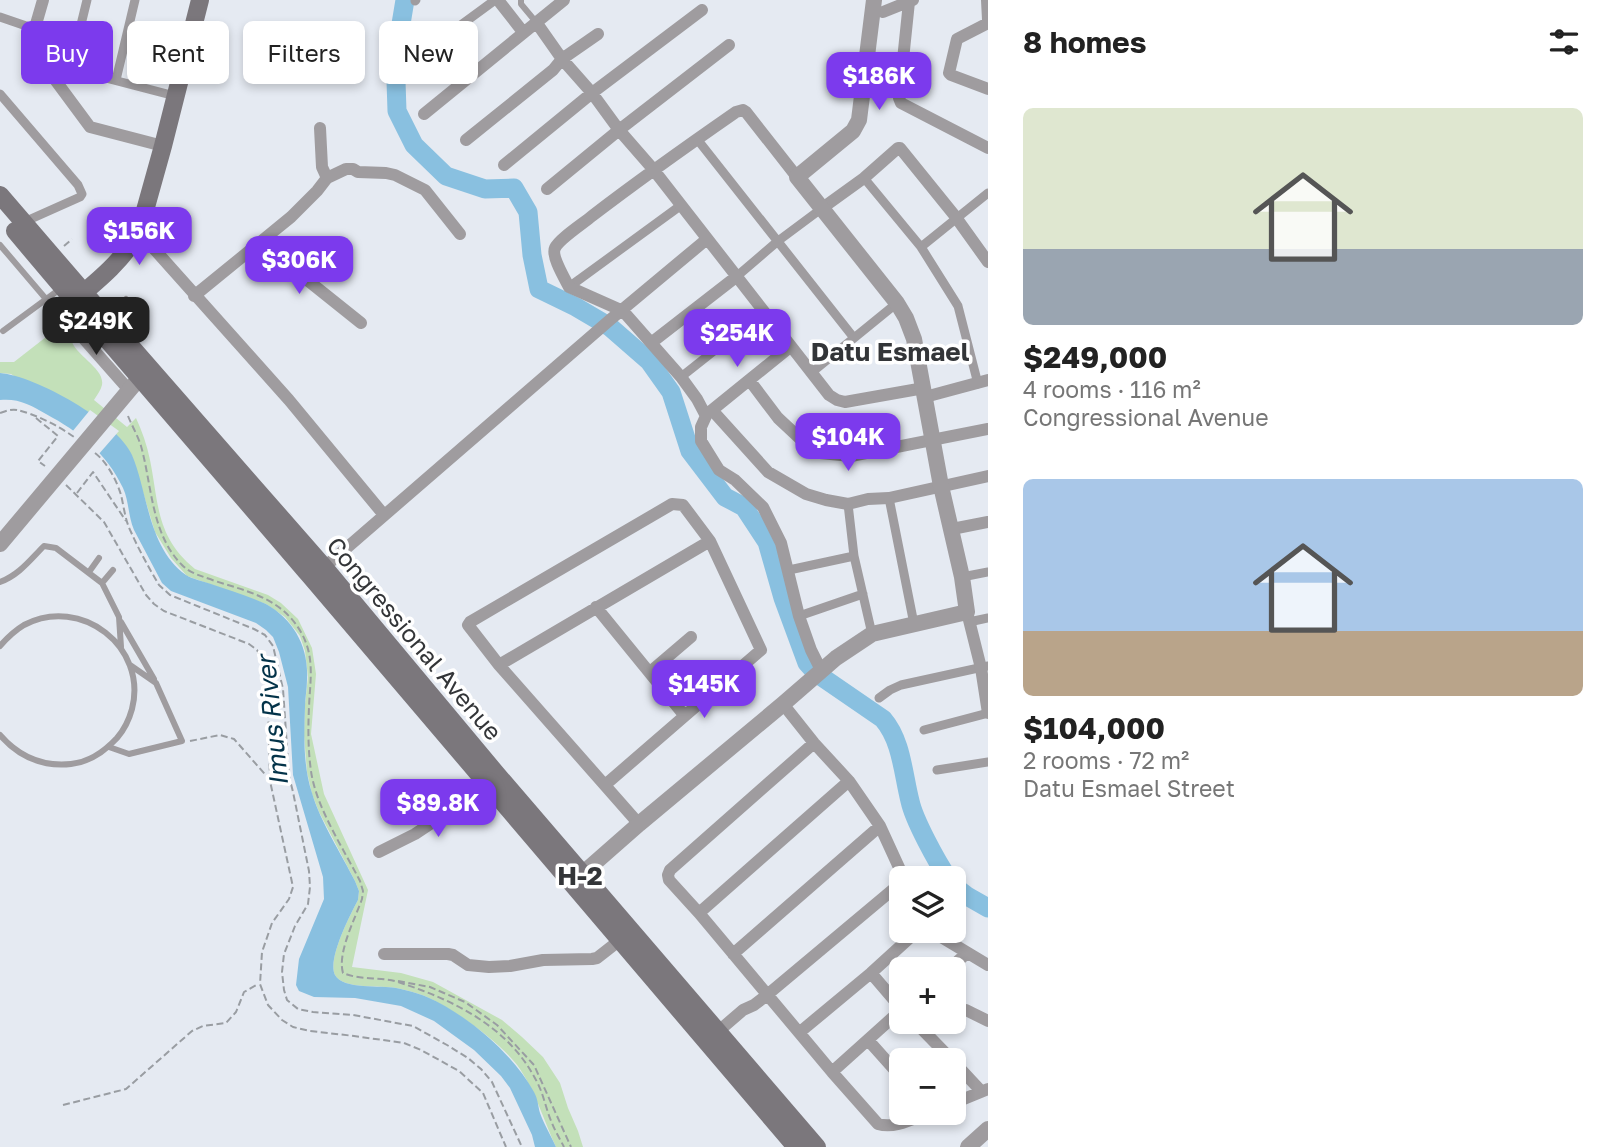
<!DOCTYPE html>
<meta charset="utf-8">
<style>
:root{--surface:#fff;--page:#f2f2f2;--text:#222;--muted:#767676;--accent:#7c3aed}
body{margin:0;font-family:"Golos Text",sans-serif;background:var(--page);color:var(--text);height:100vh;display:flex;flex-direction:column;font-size:26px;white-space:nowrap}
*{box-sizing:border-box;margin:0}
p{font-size:23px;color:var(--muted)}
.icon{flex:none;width:38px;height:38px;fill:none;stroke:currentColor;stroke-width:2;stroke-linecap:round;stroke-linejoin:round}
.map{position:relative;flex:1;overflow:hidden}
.details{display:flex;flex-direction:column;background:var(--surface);width:630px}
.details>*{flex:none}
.banner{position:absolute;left:21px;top:21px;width:665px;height:63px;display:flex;gap:14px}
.buttons{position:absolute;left:889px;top:866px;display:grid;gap:14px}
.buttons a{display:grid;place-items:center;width:77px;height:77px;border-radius:10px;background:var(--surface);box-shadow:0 4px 10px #0003;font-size:35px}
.price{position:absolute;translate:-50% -60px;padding:0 16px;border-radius:14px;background:var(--accent);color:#fff;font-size:23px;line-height:46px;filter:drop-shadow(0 2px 4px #0008)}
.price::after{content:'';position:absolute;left:50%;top:42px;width:21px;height:16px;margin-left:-10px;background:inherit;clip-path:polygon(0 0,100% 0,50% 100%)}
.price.on{background:#222;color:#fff}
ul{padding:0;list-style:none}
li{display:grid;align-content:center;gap:14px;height:371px;padding:0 35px}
li span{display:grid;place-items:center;height:217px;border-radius:10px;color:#555}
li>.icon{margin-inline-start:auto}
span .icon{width:126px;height:126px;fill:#fffc;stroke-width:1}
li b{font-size:30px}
h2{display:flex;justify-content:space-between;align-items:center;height:84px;padding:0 35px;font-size:30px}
.pill{padding:0 24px;border-radius:10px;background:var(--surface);box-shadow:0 4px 10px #0003;font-size:24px;line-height:63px}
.pill.on{background:var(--accent);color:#fff}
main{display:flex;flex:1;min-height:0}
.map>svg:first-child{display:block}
.green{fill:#c3e0b9}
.water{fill:#89c0e0}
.pier{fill:#e5eaf2}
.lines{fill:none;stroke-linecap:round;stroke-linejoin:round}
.river{stroke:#89c0e0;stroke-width:19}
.path{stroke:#999da2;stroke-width:2;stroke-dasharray:7 3.5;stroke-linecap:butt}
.service{stroke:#9f9c9f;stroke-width:6}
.pedestrian{stroke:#9f9c9f;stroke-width:9}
.minor{stroke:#9f9c9f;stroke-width:12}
.tertiary{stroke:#9f9c9f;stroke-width:16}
.secondary{stroke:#7b777c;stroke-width:18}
.labels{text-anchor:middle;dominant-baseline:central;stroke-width:7;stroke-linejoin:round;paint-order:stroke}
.street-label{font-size:24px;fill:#333538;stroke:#fff}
.neighbourhood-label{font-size:26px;font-weight:bold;fill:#333538;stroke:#fff}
.water-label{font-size:26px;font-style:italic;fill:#033349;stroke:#fff}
</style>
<main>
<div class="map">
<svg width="988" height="1147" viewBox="0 0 988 1147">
<rect width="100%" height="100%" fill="#e5eaf2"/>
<path class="green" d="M73 316C72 323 69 332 71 339 75 356 105 368 102 385 101 390 97 395 94 400L127 427 136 418C142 431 147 445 150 460 159 505 156 537 195 569L268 595 281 603 298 619 312 648 316 674 311 734 324 794 368 890 352 967 401 973 433 982 502 1020 522 1037 543 1057 560 1083 568 1108 578 1131 583 1147H556C544 1121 536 1093 520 1069 503 1044 455 1010 427 997 418 993 406 990 396 988 382 985 343 990 335 975 327 960 350 915 358 900L359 891 355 881 319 812 312 794 307 772 304 735 305 704 308 677 305 651 300 636 285 617 266 604 187 576 171 558 155 532 132 456 11 374 0 373V362H14Z"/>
<path class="water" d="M0 373C36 376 118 422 132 455 148 493 148 548 186 575 192 579 203 581 211 584 229 590 248 596 266 604 294 620 309 647 307 680 307 689 305 698 305 707 304 735 303 766 312 793 320 821 342 855 355 881L359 891 358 900C350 915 327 960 335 975 343 990 382 985 396 988 406 990 418 993 427 997 468 1015 513 1054 534 1092 538 1099 538 1106 540 1113 544 1124 551 1136 556 1147H535L532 1135 510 1088 501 1076 474 1050 434 1021 401 1006 355 998 314 997 299 991 296 985 299 959 324 899 323 877 293 775 288 687 279 652 273 637 266 630 256 623 171 591 162 583 134 530C128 516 129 501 123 488 106 452 79 432 46 414 31 405 18 398 0 400Z"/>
<path class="pier" d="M90 410 119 431 98 455 72 432Z"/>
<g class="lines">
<path class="river" d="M405 0 399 36 396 81 397 111 414 145 446 176 485 189 514 188 528 212 532 255 539 289 576 307 610 327 649 361 671 392 690 451 725 497 744 507 767 542 783 598 807 663 816 673 883 719C902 741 903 774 910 801 914 820 937 862 948 878
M954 886 967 896 988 908"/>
<path class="path" d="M64 246 72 239
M0 413C6 411 11 409 17 410 35 414 59 426 74 437
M128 416C132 426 138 436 141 446 152 485 151 534 182 565 191 574 202 576 215 581 250 592 283 599 302 634 315 658 310 682 309 707 308 728 308 750 311 771 316 807 343 848 360 881L363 891 362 899C355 919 337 953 343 973 362 981 382 976 401 983 456 1001 510 1028 537 1082 544 1095 546 1110 552 1123 555 1131 560 1139 564 1147
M36 418 58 436 38 461 45 466
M95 453C107 462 117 481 121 495 124 507 125 520 131 532 139 550 149 568 159 585L170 595 254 629 265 635 273 646 283 689 289 776 293 792 309 871 310 887 308 904 295 926 284 954 282 972 284 990 287 1000 298 1009 313 1012 353 1015 413 1026 447 1045 468 1058 481 1069 492 1082 522 1147
M66 485 104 522 146 595 154 604 164 611 249 644 257 650 263 662 268 702 270 781 293 887 289 899 272 923 262 952 260 984 268 1005 282 1020 293 1027 310 1031 354 1036 404 1043 421 1050 459 1071 483 1093 506 1147
M77 493 93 472 126 521
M190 741 220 735 234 739 270 780
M398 981 430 987 465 1002 497 1025 534 1065 571 1147
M63 1105 126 1089 192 1031 203 1026 226 1023 236 1012 244 992 258 984"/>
<path class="service" d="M521 0V4L536 22
M0 245 46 299
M109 316 127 300 126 299
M3 331 60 289
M89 572 99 558
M0 582C19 575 30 560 44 546L56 548 102 583 119 617 121 647
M102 583 113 570
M121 622 154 679
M0 646C7 638 14 631 24 625 81 595 148 647 132 709 129 720 124 730 117 738 105 751 90 762 71 764 42 767 19 757 0 735
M109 747 129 754 182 741 156 683 130 665"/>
<path class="pedestrian" d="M87 0 77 41 102 77 175 96
M415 1 416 0
M0 17 35 29
M405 66 495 0
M116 80 135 0
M0 94 78 185 82 194 80 197 24 222
M697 139 854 338
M864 178 921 247 958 306 978 384
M921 247 988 193
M736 277 778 241 821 209
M569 287 680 206
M811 373 897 303
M681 377 763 312
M889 498 914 624
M848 504 854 556 872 634
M789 570 854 556
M962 577 988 572
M799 616 863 594
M969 622 988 618
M879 698 890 690 901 685 988 666
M924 730 988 713
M937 770 988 762"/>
<path class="minor" d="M43 0 30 45 33 50 90 127 163 146
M498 0 523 32
M987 0 988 20
M909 2 899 98 901 103 988 148
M883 12 913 0
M536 22 562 59 592 93 619 130 653 169 829 395 837 400 845 402 924 388
M988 23 957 39 949 73 951 75 988 89
M424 114 564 0
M466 140 553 70 562 59 598 34
M504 165 592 93 702 10
M797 177 746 112 743 110 736 112C687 146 639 180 592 216 584 223 559 239 555 248 551 256 565 279 569 287L623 311 681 377 697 399 706 416 701 427V441L719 470 735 480 763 507 781 543 799 616 811 650 821 670
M327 178 346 169H353L358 172 386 173 395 175 425 190 460 234
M547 189 619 130 729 45
M821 209 864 178 898 148H900L955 216 988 262
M139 232 289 400 384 515
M269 236 301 275 361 323
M194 296 291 217 317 191 327 178 322 167 320 128
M83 312 81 326 84 339 129 390
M651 343 736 277
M750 381 778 418 808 446 820 453 851 456 988 429
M925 397 988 380
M712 410 768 472 806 494 826 500 848 504 868 499 889 498 988 476
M706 415 790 347
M952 529 988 522
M320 571 611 319 707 239
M596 607 684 715
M967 612 981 668 988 713
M499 665 710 541
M650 672 691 637
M783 704 814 743 849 781 880 826 902 874V878
M814 743 670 870 668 875 669 880 699 913 832 1072 878 1124C895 1129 912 1119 928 1113
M605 785 761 650 710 541 683 505 672 504 470 622 468 625 499 665 639 824
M379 852 415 834 439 818 489 777
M699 913 849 781
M926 931 933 932 988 965
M384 954H448L453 955 468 965 489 967 510 966 543 960 592 959 597 958 620 940
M733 954 880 826
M948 970 967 953
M871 973 901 1008
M966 1010 988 1021
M915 1022 952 1060
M800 1032 871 973 915 933 922 931
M714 1035 743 1010 754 1005 767 995 896 887 901 880
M868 1040 901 1077
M954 1062 981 1091
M832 1072 901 1010
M954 1103 988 1089"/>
<path class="tertiary" d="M0 544 147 369
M573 882 639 824 783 704 836 658 872 634 967 612 962 577 941 486 914 339 906 318 897 303 797 177 853 131 859 120 874 0
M968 1147 988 1129"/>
<path class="secondary" d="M0 195 106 318 324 567 495 772 817 1147
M15 231C112 347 212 461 310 576 473 766 633 957 796 1147
M76 299C100 279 123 260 139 232L163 146 200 0"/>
</g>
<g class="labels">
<g class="street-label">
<text transform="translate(415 638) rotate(50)">Congressional Avenue</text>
</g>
<g class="neighbourhood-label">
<text x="890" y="351">Datu Esmael</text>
<text x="580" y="875">H-2</text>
</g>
<g class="water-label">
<text transform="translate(272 721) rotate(-96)">Imus River</text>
</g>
</g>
</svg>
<div class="buttons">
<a><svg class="icon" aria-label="layers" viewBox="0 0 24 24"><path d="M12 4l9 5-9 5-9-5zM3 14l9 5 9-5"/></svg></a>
<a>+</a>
<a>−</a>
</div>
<b class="price" style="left:879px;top:112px">$186K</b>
<b class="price" style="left:139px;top:267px">$156K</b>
<b class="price" style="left:299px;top:296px">$306K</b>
<b class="price on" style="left:96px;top:357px">$249K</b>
<b class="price" style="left:737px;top:369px">$254K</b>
<b class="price" style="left:848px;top:473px">$104K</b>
<b class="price" style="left:704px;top:720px">$145K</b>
<b class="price" style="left:438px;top:839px">$89.8K</b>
<div class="banner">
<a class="pill on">Buy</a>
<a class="pill">Rent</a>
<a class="pill">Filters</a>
<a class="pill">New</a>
</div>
</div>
<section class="details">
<h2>8 homes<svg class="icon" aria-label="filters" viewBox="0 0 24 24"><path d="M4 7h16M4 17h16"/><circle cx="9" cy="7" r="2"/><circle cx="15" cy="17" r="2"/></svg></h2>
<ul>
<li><span style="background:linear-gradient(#dfe7d0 65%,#9aa5b1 0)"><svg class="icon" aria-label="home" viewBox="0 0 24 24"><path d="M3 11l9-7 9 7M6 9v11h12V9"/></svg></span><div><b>$249,000</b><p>4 rooms · 116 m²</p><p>Congressional Avenue</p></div></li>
<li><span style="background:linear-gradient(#a9c7e8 70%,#b9a48a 0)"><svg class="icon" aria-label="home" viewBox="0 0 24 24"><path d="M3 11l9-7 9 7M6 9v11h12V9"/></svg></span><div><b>$104,000</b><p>2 rooms · 72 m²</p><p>Datu Esmael Street</p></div></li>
</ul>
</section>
</main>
